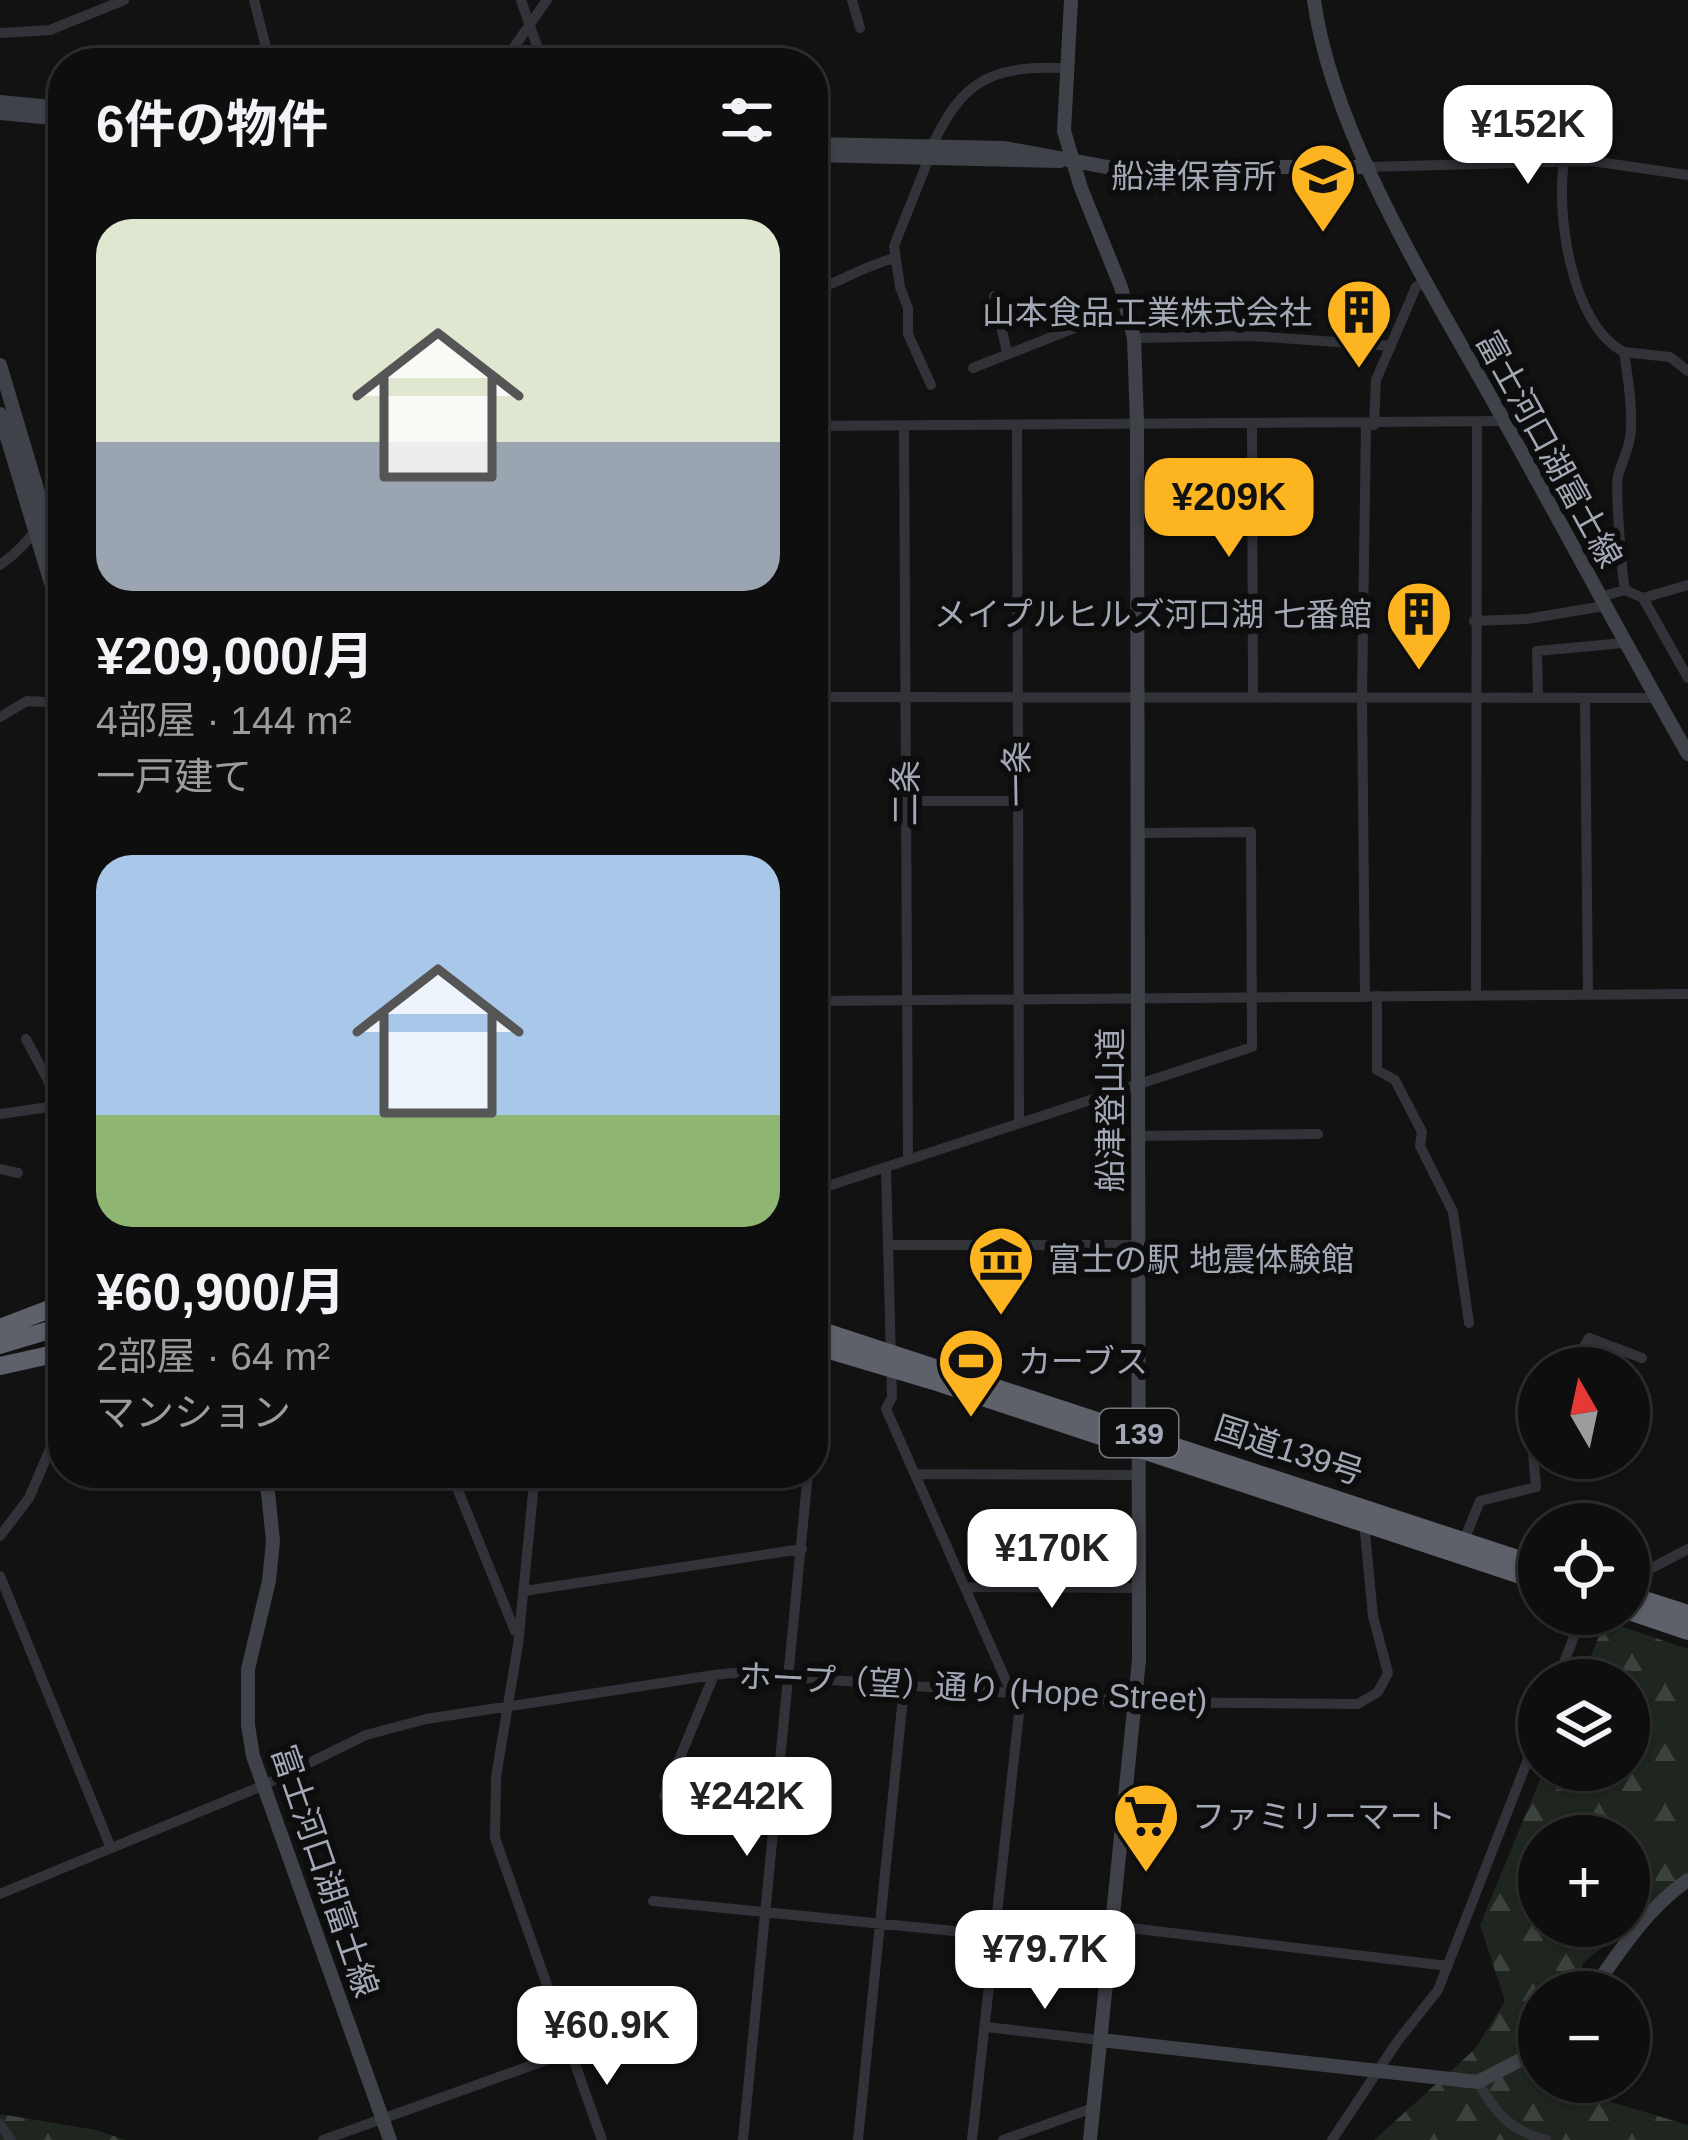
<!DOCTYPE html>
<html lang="ja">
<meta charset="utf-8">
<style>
:root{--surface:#0e0e0e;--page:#1c1c1c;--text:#f1f3f6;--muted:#9b9c9e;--line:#2e2e2e;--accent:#fcb421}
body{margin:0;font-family:Arial,"Noto Sans JP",sans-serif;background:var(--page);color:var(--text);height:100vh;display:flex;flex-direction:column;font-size:45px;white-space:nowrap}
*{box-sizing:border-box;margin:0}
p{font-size:39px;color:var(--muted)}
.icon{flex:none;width:66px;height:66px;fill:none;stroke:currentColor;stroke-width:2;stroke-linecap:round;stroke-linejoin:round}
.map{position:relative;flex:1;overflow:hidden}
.panel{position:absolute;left:48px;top:48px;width:780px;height:1440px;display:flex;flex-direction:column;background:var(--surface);border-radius:48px;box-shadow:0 3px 9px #0004,0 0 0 3px var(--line)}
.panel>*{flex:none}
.needle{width:78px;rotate:351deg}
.buttons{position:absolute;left:1518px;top:1347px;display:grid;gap:24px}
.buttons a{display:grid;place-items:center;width:132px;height:132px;border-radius:50%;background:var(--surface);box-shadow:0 3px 9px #0004,0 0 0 3px var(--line);font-size:60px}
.price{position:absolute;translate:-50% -102px;padding:0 27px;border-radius:24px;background:#fff;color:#222;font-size:39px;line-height:78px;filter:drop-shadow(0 3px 6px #0008)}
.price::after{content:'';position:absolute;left:50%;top:72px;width:36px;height:27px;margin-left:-18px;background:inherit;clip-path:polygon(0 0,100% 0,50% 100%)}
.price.current{background:var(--accent);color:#111}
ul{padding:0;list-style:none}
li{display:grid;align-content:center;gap:24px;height:636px;padding:0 48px}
li span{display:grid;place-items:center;height:372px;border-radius:36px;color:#555}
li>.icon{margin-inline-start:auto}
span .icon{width:216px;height:216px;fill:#fffc;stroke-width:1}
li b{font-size:51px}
h2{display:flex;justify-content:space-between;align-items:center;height:144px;padding:0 48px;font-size:51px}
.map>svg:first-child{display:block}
.forest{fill:url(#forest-firs)}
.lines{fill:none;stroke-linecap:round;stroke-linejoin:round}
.street{stroke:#323339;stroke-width:10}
.secondary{stroke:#404249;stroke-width:14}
.highway{stroke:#5e616a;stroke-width:18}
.labels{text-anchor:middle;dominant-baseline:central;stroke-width:12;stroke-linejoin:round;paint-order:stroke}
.shield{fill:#0d0d0e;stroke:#757a83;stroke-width:3}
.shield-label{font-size:30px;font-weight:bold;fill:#a2a8b5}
.poi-label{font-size:33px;fill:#a2a8b5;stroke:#0d0d0e;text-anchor:end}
.street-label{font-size:33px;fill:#a2a8b5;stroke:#0d0d0e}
</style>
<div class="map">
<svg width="1688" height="2140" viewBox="0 0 1688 2140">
<defs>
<pattern id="forest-firs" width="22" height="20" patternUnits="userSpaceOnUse" patternTransform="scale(3)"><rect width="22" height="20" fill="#1e261f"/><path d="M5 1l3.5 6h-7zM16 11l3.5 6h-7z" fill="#3c433d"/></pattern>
</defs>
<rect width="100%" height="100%" fill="#121213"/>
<path class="forest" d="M1605 1621 1688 1649V1877L1629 1925V1836H1539V1926H1628L1583 1963 1579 1992H1539V2082H1568V2089L1688 2125V2140H1374L1475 2049 1505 2001 1480 1925 1544 1770H1629V1680H1581Z
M0 2114 96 2130 126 2140H0Z"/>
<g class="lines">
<path class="street" d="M254 0 270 63
M521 0 543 63
M852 0 860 28
M0 33 50 30 124 0
M503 63 547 0
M933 144C962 82 990 66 1059 68
M929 158 894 246 900 287 908 308V334L931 385
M1564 162C1556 214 1571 325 1624 352 1628 378 1632 404 1631 429 1631 446 1622 460 1618 476 1615 491 1622 574 1625 590
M1368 167 1592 161 1688 175
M813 291C842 281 864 266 895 258
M994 296 1007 352
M1134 338 1251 336 1391 346
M1624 352 1670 357 1688 371
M973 368 1087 323 1124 297
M1252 423 1253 696
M1017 425 1019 1123
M1374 425 1376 380 1416 287 1426 281
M813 426 1504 421
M904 426 908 1160
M0 565C30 544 37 524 63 500
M1600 597 1625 590 1643 598 1688 678
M1643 598 1688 585
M1474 621 1527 619 1604 606
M813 697 1656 698
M1538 697 1537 651 1624 643
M1585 698 1588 995
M0 717 27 701 63 703
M904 801H1017
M1476 995 1477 424
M1377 996V1070L1395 1080 1422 1132 1420 1146 1453 1212 1469 1323
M1365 997 1362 696 1366 425
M813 1001 1688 994
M26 1039 61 1105
M0 1114 63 1105
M1136 1136 1318 1134
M886 1168 892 1397 886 1409 1012 1694
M0 1169 18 1173
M813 1191 1252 1047 1251 832 1138 833
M889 1245H1138
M63 1256V1269
M1550 1368 1577 1360 1589 1338 1642 1358
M451 1473 515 1631
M535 1473 518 1645 496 1777 495 1838 602 2140
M915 1474 1137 1475
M0 1536 29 1498 63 1419
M1464 1540 1480 1501 1536 1487 1531 1430 1539 1403
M0 1576 111 1848
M1629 1580 1688 1549
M967 1587 1138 1588
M524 1591 802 1549
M1557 1680 1583 1614
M664 1796 714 1675
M0 1894 262 1786 366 1735 426 1719 714 1675 733 1673 1138 1702 1358 1704 1378 1692 1388 1673 1373 1616 1364 1522
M653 1901 994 1935
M1113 1926 1448 1966
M986 2027 1100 2040
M1478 2082C1496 2114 1510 2130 1546 2140
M0 2124 11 2140
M323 2140 569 2052
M743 2140 808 1473
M858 2140 904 1687
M972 2140 1021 1695
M1003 2140 1093 2108
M1332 2140 1397 2042 1438 1990 1539 1731"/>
<path class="secondary" d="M1071 0 1064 131 1081 188 1121 287 1134 338 1137 423 1139 1660 1090 2140
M1314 0C1332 134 1431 290 1497 408 1561 523 1623 640 1688 754
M0 102 63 108
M0 113 63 119
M813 144 1004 148 1107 167H1368
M813 155 1060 161
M0 365 63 576
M0 414 63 623
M266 1473 273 1541 269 1581 248 1669V1725L253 1756 390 2140
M1591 1992C1620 1951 1646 1909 1688 1880
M1100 2040 1478 2082 1539 2050"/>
<path class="highway" d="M0 1328 63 1304
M813 1328 1539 1566
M0 1345 63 1326
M813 1345 934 1381 1539 1581
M0 1366 63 1352
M1629 1595 1688 1614
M1629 1611 1688 1631"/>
</g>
<defs>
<g id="school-pin" transform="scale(3.45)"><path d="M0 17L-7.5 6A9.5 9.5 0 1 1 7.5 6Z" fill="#fcb421" stroke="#0d0d0e"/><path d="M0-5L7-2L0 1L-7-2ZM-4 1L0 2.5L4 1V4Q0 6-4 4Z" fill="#111"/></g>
<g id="building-pin" transform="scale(3.45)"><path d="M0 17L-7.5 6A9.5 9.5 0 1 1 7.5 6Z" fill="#fcb421" stroke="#0d0d0e"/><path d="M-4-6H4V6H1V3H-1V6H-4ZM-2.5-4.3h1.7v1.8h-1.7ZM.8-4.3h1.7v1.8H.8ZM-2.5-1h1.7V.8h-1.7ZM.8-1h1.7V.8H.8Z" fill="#111"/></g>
<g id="museum-pin" transform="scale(3.45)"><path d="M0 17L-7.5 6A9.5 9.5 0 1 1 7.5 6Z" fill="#fcb421" stroke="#0d0d0e"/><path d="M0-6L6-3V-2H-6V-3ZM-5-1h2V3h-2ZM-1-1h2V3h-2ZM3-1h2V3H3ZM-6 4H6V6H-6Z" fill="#111"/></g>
<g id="stadium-pin" transform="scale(3.45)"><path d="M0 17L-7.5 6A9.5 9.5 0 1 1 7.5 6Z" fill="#fcb421" stroke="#0d0d0e"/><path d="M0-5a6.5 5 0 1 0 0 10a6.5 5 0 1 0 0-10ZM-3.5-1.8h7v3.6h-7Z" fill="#111"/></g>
<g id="supermarket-pin" transform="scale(3.45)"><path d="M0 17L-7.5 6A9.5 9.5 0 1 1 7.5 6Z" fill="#fcb421" stroke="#0d0d0e"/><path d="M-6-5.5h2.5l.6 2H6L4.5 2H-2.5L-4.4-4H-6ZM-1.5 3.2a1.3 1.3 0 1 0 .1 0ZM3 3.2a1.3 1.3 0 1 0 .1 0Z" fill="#111"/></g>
</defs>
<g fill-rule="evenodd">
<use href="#school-pin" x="1323" y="176"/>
<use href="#building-pin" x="1359" y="312"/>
<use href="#building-pin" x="1419" y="614"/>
<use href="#museum-pin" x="1001" y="1259"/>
<use href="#stadium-pin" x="971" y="1361"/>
<use href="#supermarket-pin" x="1146" y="1816"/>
</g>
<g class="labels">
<rect class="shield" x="1100" y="1409" width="78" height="48" rx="9"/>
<g class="shield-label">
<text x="1139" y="1433">139</text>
</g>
<g class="poi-label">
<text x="1276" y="176">船津保育所</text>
<text x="1312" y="312">山本食品工業株式会社</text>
<text x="1372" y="614">メイプルヒルズ河口湖 七番館</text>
<text x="1048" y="1259" text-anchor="start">富士の駅 地震体験館</text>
<text x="1018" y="1361" text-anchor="start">カーブス</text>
<text x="1192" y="1816" text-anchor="start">ファミリーマート</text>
</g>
<g class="street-label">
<text transform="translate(1549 449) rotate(61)">富士河口湖富士線</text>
<text transform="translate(1017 774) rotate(-91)">一条</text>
<text transform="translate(905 793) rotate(-90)">二条</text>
<text transform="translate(1110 1110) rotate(-90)">船津登山道</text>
<text transform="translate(1289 1450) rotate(18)">国道139号</text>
<text transform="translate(973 1688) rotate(3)">ホープ（望）通り (Hope Street)</text>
<text transform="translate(325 1871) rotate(71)">富士河口湖富士線</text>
</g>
</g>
</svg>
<div class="buttons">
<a><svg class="needle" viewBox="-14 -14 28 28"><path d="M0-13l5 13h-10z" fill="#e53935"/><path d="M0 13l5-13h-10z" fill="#9b9c9e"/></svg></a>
<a><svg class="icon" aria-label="locate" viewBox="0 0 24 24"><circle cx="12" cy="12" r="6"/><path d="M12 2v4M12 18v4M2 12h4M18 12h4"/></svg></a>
<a><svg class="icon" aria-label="layers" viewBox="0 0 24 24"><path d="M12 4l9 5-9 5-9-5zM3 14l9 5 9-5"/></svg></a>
<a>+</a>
<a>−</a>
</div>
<b class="price" style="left:1528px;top:187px">¥152K</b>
<b class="price current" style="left:1229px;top:560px">¥209K</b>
<b class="price" style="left:1052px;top:1611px">¥170K</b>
<b class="price" style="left:747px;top:1859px">¥242K</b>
<b class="price" style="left:1045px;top:2012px">¥79.7K</b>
<b class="price" style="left:607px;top:2088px">¥60.9K</b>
<section class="panel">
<h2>6件の物件<svg class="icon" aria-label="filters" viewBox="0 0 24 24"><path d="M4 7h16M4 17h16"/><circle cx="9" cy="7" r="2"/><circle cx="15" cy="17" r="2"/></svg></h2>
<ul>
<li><span style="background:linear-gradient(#dfe7d0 60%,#9aa5b1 0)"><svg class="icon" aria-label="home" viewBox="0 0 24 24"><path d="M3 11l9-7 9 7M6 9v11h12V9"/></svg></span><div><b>¥209,000/月</b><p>4部屋 · 144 m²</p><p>一戸建て</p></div></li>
<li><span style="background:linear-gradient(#a9c7e8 70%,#8fb573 0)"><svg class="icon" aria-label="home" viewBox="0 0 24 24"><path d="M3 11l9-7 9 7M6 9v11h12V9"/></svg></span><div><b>¥60,900/月</b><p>2部屋 · 64 m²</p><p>マンション</p></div></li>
</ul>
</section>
</div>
